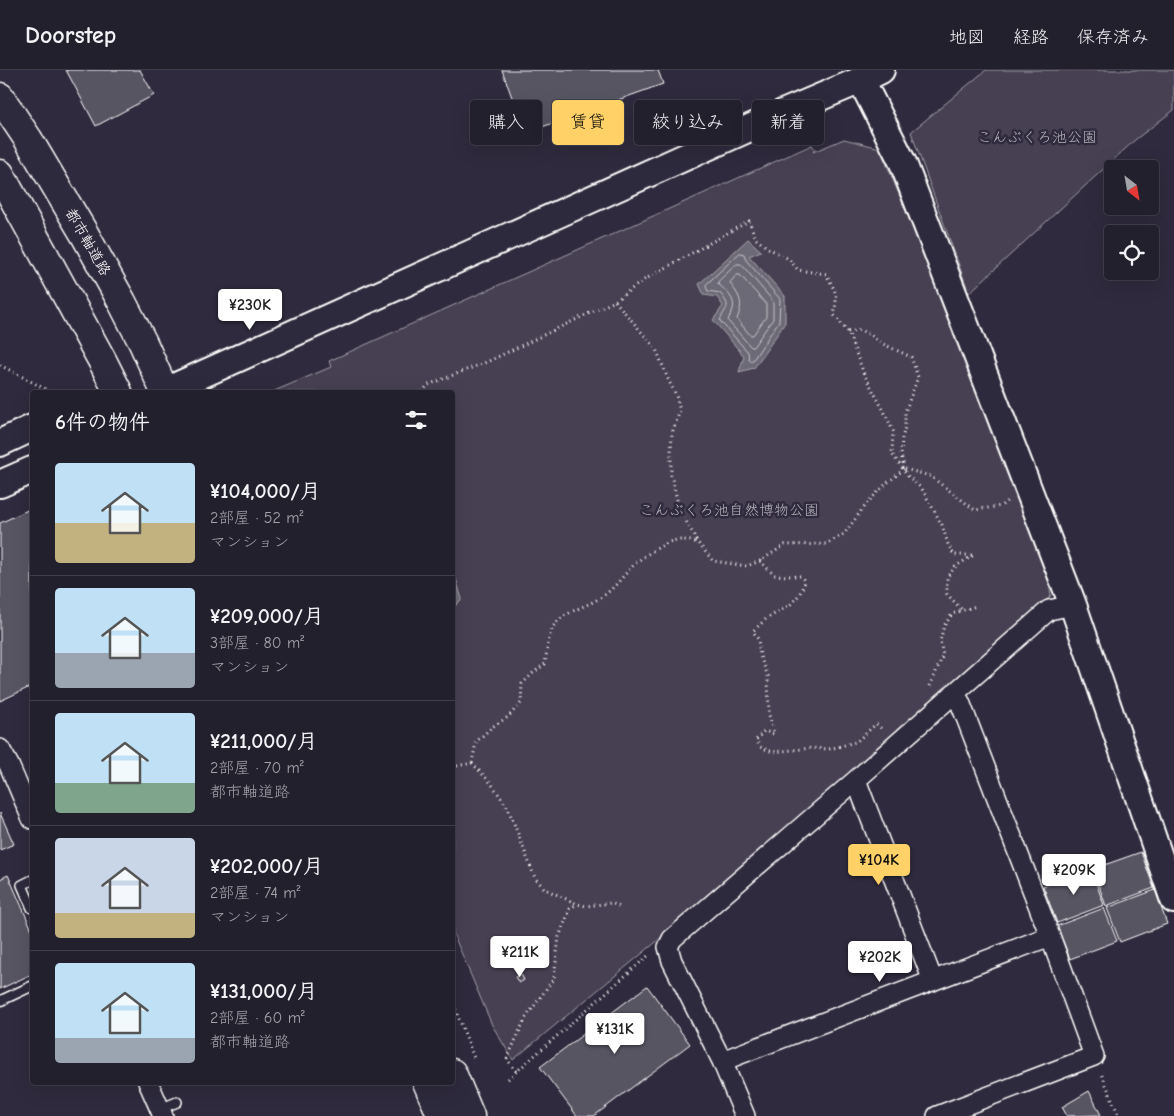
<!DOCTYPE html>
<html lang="ja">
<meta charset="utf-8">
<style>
:root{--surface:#23202e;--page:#2b2836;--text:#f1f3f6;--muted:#a3a3aa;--line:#403e4a;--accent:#ffd166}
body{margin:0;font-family:"Comic Neue","Klee One",sans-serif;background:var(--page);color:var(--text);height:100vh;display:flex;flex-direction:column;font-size:19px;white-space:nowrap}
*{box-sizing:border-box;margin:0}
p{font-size:16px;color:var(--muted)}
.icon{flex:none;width:28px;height:28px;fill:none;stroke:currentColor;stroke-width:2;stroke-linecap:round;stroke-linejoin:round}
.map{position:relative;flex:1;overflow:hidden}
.panel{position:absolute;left:30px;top:320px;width:425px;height:695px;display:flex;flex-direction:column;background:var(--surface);border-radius:5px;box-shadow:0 5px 20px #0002,0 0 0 1px var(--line)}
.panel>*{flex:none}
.guide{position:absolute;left:470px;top:30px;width:475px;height:45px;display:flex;gap:10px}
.needle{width:32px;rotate:149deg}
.tools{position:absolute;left:1104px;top:90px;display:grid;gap:10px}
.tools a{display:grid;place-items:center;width:55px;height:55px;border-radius:5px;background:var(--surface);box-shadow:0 5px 20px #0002,0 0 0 1px var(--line);font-size:25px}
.price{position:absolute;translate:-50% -42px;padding:0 11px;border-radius:5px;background:#fff;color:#222;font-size:16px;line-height:32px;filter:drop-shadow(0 1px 2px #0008)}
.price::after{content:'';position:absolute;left:50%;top:30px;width:15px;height:11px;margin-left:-8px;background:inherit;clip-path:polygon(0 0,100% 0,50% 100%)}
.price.active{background:var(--accent);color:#111}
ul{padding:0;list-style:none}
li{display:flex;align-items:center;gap:15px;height:125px;padding:0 25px}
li+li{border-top:1px solid var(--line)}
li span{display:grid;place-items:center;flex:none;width:140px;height:100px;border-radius:5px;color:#555}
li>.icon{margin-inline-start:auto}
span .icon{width:60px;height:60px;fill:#fffc;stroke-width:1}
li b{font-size:21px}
h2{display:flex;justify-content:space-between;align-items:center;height:60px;padding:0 25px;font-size:21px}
.tag{padding:0 18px;border-radius:5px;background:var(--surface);box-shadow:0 5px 20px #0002,0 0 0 1px var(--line);font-size:18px;line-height:45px}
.tag.active{background:var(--accent);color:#111}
header{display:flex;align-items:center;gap:30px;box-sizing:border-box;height:70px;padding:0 25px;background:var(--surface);border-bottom:1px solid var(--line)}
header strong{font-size:24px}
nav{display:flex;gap:28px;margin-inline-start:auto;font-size:18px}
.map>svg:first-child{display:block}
.green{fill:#464152;stroke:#a2a0a8}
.water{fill:#6d6a77;stroke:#a7a6ad}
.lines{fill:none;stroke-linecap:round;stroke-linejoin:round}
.shore{stroke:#c5c3c9;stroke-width:1}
.building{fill:#595564;stroke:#fff}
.lane-casing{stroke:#fff;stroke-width:12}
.street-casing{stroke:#fff;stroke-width:22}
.secondary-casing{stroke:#fff;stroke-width:30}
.primary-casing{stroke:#fff;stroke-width:31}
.path{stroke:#fff;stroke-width:3;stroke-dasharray:1 4;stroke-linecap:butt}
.lane{stroke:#2f2a3d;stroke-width:9}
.street{stroke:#2f2a3d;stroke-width:19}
.secondary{stroke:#2f2a3d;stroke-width:26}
.primary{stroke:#2f2a3d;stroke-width:28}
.labels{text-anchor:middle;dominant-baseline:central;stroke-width:5;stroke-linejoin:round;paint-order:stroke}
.park-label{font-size:15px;fill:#b5b3ba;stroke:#2f2a3d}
.street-label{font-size:15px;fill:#fff;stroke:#2f2a3d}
</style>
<header>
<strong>Doorstep</strong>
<nav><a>地図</a><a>経路</a><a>保存済み</a></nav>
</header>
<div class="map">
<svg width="1174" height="1046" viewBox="0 0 1174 1046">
<rect width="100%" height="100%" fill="#2f2a3d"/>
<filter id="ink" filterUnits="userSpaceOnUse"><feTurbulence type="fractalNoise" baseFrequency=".02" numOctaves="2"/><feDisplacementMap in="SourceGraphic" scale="10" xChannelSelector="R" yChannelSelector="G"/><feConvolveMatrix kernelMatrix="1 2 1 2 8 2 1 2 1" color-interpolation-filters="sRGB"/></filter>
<g filter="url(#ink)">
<path class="green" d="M986 0H1174V40L1136 69 969 223 911 62Z
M844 69 880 78 957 266 1047 499 1051 526 958 608 892 665 764 783 513 990 492 955 453 863 452 322H272L331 297 329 291 812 75 815 79 813 82Z"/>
<path class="water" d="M748 169 761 181 749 186 785 226V253L754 298 739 302 744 286 713 250 723 236 717 227 704 225 699 214Z
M452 504 456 509 462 529 453 538Z"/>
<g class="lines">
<path class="shore" d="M740 183 744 184 746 190 780 229 779 251 753 290 751 291 749 290 748 282 720 251C725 236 733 239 720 223L708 221 706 217V215Z
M737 194H741L773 231V249L753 277H751L728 251C729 246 732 243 733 239 736 228 724 219 718 214V212Z
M737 205H740L766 234V247L753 265H750L737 249C744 232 740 227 730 213Z"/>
</g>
<path class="building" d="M66 0H140L154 25 96 56Z
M502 0H658L663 14 525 63Z
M32 438V616L0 631V453Z
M0 743 14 774 0 780Z
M1141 782 1154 818 1106 836 1093 799Z
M1091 799 1104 835 1057 853 1043 816Z
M8 805 32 860V904L0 919V809Z
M1155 820 1167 854 1120 872 1107 838Z
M1104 838 1117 871 1070 889 1057 856Z
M521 904 524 910 519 913 515 907Z
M647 916 690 974 594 1046H577L540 997Z
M1089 1021 1101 1045 1067 1046 1062 1037Z"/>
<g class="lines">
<g class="lane-casing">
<path id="lane" d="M32 810 22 815 32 838
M0 931 32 916
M160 1039 177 1032"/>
</g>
<g class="street-casing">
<path id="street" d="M0 679 9 695 32 749
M856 710 933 911
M722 991 1050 866
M148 1012 163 1046
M745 1046 722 991 672 891 668 877 672 869 856 710 1049 540 1073 535
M937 1046 1094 986 1050 866 960 632 954 623"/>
</g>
<g class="secondary-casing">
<path id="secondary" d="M861 10 903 93 1073 535 1174 830
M163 322 785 42 861 10 881 0
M0 373 32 358
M0 414 32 400"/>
</g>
<g class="primary-casing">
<path id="primary" d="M0 27 28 69 85 165 122 232 143 273 165 322
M0 104 103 292 118 322
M452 1003 470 1046
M427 1012 442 1046"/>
</g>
<path class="path" d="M615 231 656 279 668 309 676 325 680 341 672 363 671 383V405L679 438 698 473 713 491 747 496 760 491 785 475 826 474 844 464 867 433 886 414 904 399
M848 262 860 260 872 266 881 273 911 287 918 307 905 342V357L902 369 901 385 904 396
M0 295 51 322
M422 322 428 315 489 291 615 231 644 210 749 151 756 169 768 178 789 189 798 200 826 204C836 222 838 224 834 245L848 262 864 304 884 341 893 361 892 384 908 406 922 419 942 455 948 474 954 485H974L956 496 947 507V524L962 540
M905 399 930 406 975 440 1001 436 1007 431
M760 491 774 505 789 506H801L805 512 799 525 790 535 766 549 753 561 758 569 760 586 768 606 769 645 774 664 764 661 756 670 760 677 773 682 812 678 829 679 856 672 876 654 883 660
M930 616 943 585 940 571 944 556 952 544 976 536
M472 693 476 672 492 657 508 647 521 633 522 614 533 603 545 594C547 582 548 562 556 553 568 540 589 536 603 526 616 517 624 504 636 493 642 487 663 474 672 471 681 469 690 470 698 473
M472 693 491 713 508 738 535 808 545 819 577 834 586 836 611 833 620 837
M452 697 472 693
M452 930 474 988
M516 1001 507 989 525 949 554 908 559 867 570 839 577 834
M1102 1005 1119 1046
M508 1009 650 884"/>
<use href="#lane" class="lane"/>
<use href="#street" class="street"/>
<use href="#secondary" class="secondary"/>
<use href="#primary" class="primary"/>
</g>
</g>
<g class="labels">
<g class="park-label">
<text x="1037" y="67">こんぶくろ池公園</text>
<text x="729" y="440">こんぶくろ池自然博物公園</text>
</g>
<g class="street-label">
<text transform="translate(88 172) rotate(60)">都市軸道路</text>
</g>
</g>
</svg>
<div class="tools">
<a><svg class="needle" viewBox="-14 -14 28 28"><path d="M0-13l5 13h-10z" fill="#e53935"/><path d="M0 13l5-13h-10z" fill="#a3a3aa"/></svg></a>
<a><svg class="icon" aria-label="locate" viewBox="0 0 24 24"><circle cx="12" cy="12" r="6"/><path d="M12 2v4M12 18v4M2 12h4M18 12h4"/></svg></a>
</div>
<b class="price" style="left:250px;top:261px">¥230K</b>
<b class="price active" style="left:879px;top:816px">¥104K</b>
<b class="price" style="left:1074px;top:826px">¥209K</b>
<b class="price" style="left:520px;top:908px">¥211K</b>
<b class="price" style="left:880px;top:913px">¥202K</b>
<b class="price" style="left:615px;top:985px">¥131K</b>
<div class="guide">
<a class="tag">購入</a>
<a class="tag active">賃貸</a>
<a class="tag">絞り込み</a>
<a class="tag">新着</a>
</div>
<section class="panel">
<h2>6件の物件<svg class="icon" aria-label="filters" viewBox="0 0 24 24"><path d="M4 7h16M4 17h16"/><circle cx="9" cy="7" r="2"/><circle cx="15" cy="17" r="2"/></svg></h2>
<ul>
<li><span style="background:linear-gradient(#bfe0f5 60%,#c2b280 0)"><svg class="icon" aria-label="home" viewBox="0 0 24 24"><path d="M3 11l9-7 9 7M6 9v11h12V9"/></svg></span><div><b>¥104,000/月</b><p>2部屋 · 52 m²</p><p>マンション</p></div></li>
<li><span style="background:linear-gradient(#bfe0f5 65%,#9aa5b1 0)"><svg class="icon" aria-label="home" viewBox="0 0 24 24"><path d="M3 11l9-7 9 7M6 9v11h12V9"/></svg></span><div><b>¥209,000/月</b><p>3部屋 · 80 m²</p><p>マンション</p></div></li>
<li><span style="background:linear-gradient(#bfe0f5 70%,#7fa58c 0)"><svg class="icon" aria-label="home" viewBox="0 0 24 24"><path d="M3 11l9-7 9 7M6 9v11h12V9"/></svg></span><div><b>¥211,000/月</b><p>2部屋 · 70 m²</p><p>都市軸道路</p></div></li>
<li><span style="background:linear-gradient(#c9d6e8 75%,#c2b280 0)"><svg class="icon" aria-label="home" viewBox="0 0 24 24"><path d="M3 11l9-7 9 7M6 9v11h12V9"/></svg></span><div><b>¥202,000/月</b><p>2部屋 · 74 m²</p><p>マンション</p></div></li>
<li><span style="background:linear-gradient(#bfe0f5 75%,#9aa5b1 0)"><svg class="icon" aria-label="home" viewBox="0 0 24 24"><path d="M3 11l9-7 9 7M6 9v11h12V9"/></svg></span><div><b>¥131,000/月</b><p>2部屋 · 60 m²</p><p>都市軸道路</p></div></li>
</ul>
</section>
</div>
